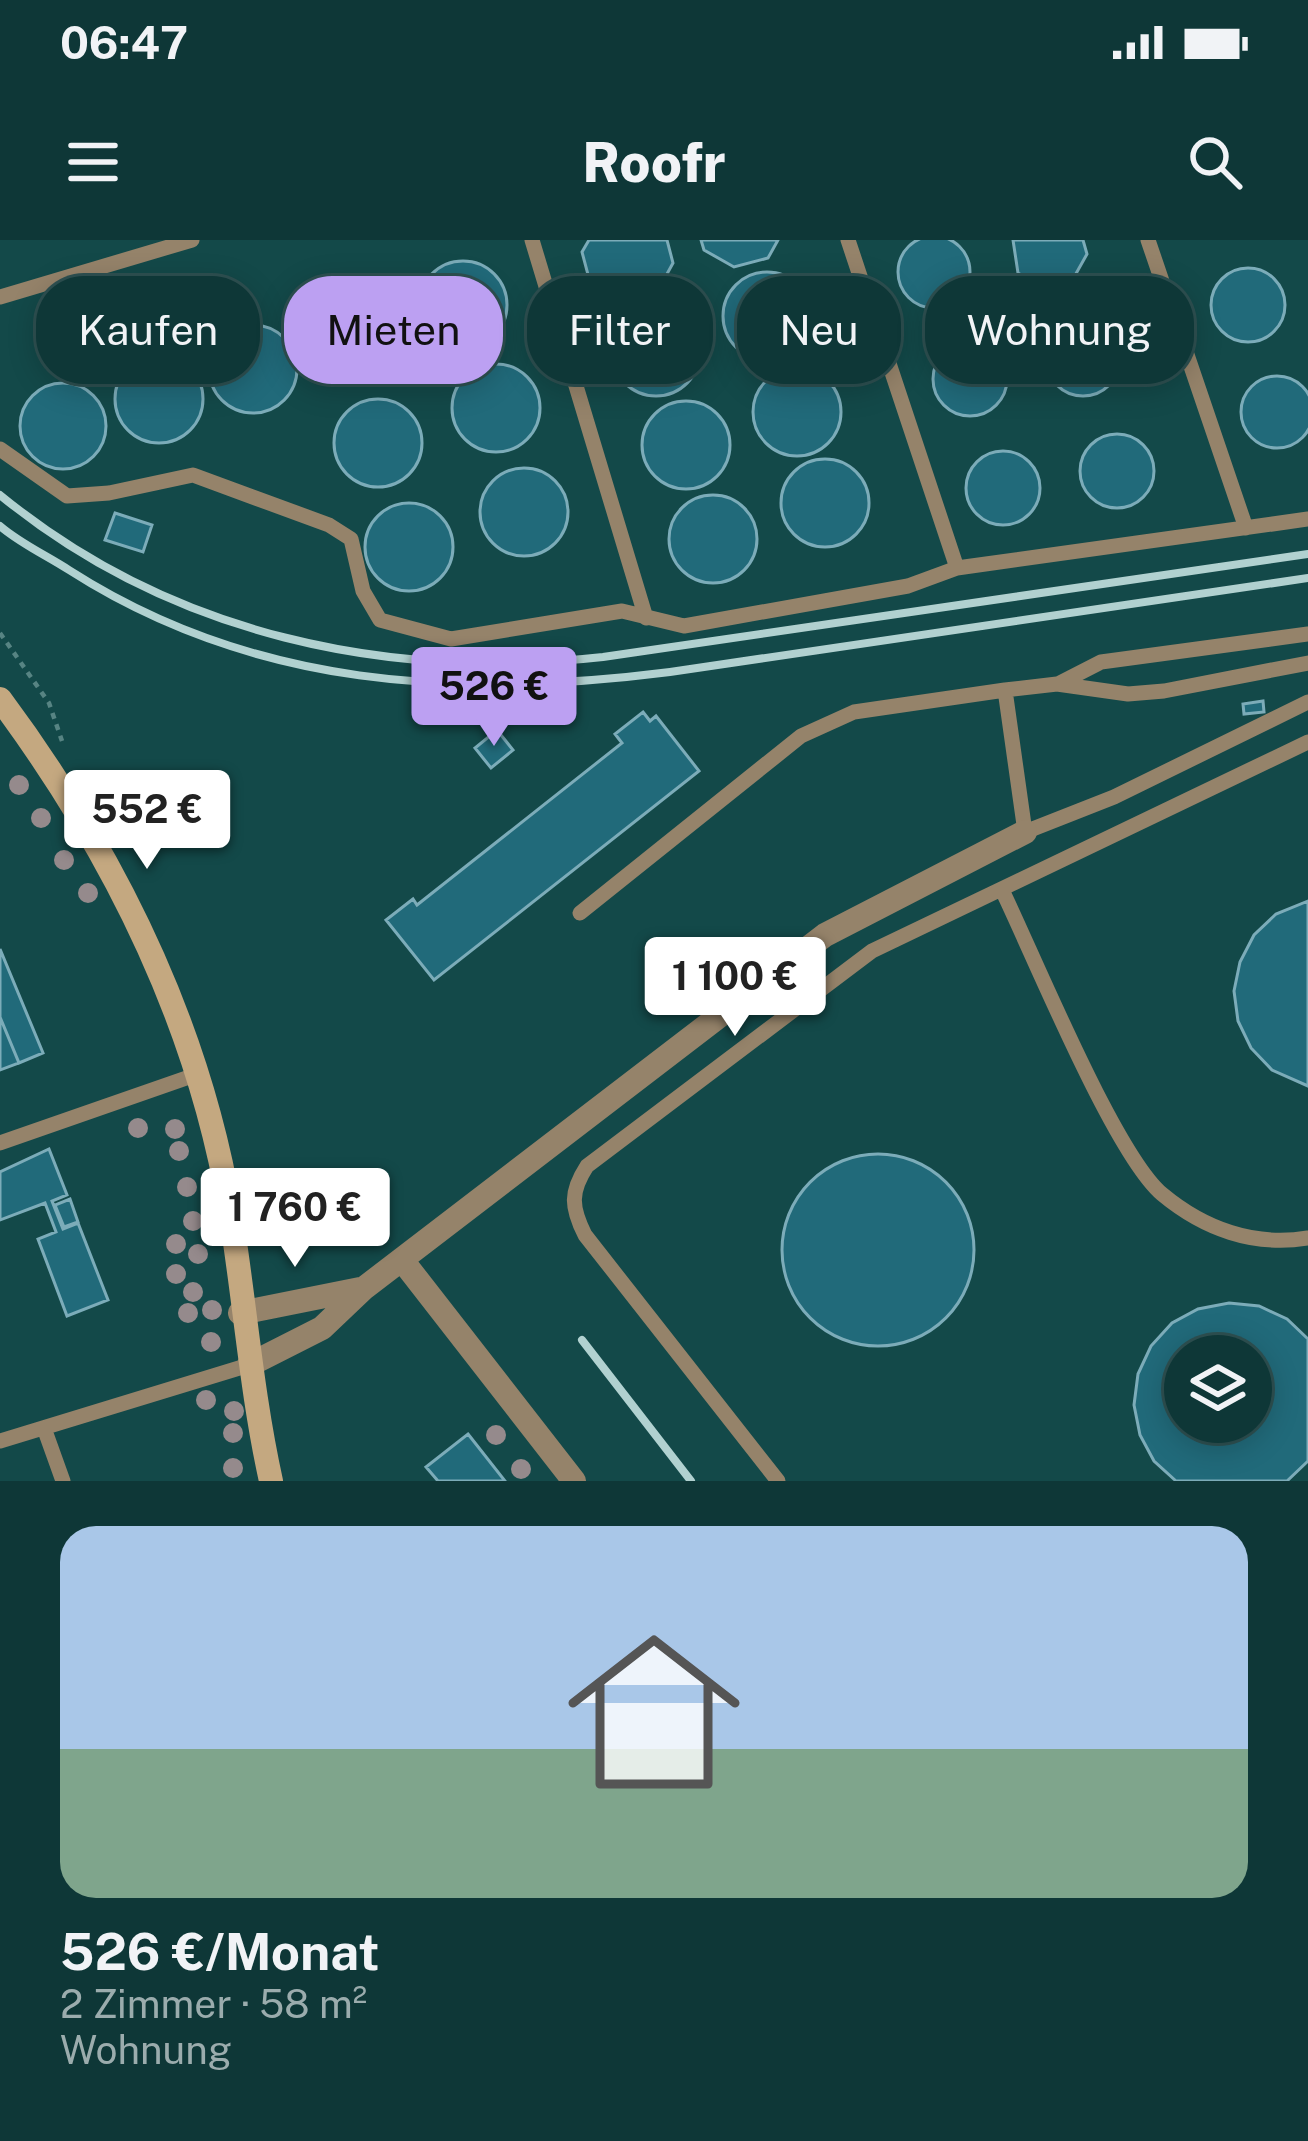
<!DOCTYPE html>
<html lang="de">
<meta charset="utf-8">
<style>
:root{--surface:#0e3737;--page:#173f3f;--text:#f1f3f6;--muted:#9bacad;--line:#2e5152;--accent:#bca0f2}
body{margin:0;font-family:"Public Sans",sans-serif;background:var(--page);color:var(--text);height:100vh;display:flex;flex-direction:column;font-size:45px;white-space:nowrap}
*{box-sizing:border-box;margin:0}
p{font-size:39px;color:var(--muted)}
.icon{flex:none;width:66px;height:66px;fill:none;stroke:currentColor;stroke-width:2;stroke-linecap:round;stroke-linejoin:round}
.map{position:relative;height:1241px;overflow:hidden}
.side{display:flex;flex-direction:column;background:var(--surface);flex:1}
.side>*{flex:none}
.top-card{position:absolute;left:36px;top:36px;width:1236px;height:108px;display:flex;gap:24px}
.fabs{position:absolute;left:1164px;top:1095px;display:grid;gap:24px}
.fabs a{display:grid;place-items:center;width:108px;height:108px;border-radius:50%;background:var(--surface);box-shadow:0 6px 30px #0003,0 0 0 3px var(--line);font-size:60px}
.price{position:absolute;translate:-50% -102px;padding:0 27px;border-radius:12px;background:#fff;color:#222;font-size:39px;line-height:78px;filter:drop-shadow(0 3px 6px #0008)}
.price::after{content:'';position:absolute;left:50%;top:72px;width:36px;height:27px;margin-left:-18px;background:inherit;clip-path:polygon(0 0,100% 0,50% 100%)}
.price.active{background:var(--accent);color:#111}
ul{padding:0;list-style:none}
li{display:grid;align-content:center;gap:24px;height:636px;padding:0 60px}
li+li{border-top:3px solid var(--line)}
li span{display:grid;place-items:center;height:372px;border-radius:36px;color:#555}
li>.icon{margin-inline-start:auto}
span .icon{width:216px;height:216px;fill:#fffc;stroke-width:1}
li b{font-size:51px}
.tag{padding:0 42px;border-radius:48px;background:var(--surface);box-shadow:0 6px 30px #0003,0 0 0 3px var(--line);font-size:42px;line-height:108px}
.tag.active{background:var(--accent);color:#111}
.status{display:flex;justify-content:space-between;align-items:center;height:84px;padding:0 60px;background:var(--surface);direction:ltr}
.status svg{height:33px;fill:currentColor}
header{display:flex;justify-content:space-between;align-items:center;height:156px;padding:0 60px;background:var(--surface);font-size:54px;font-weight:800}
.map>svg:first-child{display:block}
.building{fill:#216a7a;stroke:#7cacb9;stroke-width:3;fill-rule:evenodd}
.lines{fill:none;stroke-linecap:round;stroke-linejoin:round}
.path{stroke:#578483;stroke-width:4.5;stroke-dasharray:6 6;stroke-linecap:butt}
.lane{stroke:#95836a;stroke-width:15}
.street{stroke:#95836a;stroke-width:24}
.secondary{stroke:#c4a880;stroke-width:24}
.rail{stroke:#b1d1d0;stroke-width:8}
.tree{fill:#958a8c}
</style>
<div class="status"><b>06:47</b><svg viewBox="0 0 49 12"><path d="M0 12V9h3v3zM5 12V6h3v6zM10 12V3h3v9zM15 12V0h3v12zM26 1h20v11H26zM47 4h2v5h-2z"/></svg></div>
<header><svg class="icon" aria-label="menu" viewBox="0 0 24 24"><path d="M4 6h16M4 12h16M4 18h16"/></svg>Roofr<svg class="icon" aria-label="search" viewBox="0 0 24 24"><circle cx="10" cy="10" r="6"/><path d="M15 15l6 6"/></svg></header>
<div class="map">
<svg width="1308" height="1241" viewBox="0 0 1308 1241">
<rect width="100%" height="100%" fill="#134949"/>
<path class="building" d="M898 32a36 36 0 1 1 72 0a36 36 0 1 1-72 0Z
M589 0H667L673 23 656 54 622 63 591 46 582 12Z
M701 0H778L768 18 734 27 704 10Z
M1013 0H1083L1087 14 1073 39 1044 48 1018 33Z
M419 65a44 44 0 1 1 88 0a44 44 0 1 1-88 0Z
M1211 65a37 37 0 1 1 74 0a37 37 0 1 1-74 0Z
M723 76a44 44 0 1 1 88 0a44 44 0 1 1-88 0Z
M302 99a44 44 0 1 1 88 0a44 44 0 1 1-88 0Z
M612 112a44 44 0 1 1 88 0a44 44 0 1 1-88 0Z
M1046 119a37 37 0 1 1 74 0a37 37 0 1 1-74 0Z
M209 129a44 44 0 1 1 88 0a44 44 0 1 1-88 0Z
M933 139a37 37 0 1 1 74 0a37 37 0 1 1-74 0Z
M115 159a44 44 0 1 1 88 0a44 44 0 1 1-88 0Z
M452 168a44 44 0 1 1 88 0a44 44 0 1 1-88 0Z
M753 172a44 44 0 1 1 88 0a44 44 0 1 1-88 0Z
M1241 172a36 36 0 1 1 72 0a36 36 0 1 1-72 0Z
M20 186a43 43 0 1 1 86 0a43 43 0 1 1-86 0Z
M334 203a44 44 0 1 1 88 0a44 44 0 1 1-88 0Z
M642 205a44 44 0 1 1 88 0a44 44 0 1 1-88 0Z
M1080 231a37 37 0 1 1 74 0a37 37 0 1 1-74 0Z
M966 248a37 37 0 1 1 74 0a37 37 0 1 1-74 0Z
M781 263a44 44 0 1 1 88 0a44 44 0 1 1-88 0Z
M480 272a44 44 0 1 1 88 0a44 44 0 1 1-88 0Z
M669 299a44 44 0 1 1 88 0a44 44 0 1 1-88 0Z
M365 307a44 44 0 1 1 88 0a44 44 0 1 1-88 0Z
M115 273 152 285 143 312 105 300Z
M1263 461 1264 472 1244 474 1243 464Z
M643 472 650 481 656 476 699 531 434 740 386 680 413 659 417 665 622 503 615 494Z
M497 490 513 510 491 528 475 508Z
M1308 661V846L1272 830 1251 808 1238 781 1234 751 1240 722 1254 695 1276 674Z
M0 709 43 813 19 823 0 777Z
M0 777 19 823 0 830Z
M49 909 67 955 52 961 63 989 78 983 108 1060 67 1076 38 999 56 992 45 963 0 980V932Z
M782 1010a96 96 0 1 1 192 0a96 96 0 1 1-192 0Z
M70 959 78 982 64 987 55 965Z
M1229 1063 1259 1066 1287 1079 1308 1099V1221L1287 1241H1176L1154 1221 1140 1195 1134 1165 1138 1134 1151 1106 1172 1083 1198 1069ZM1185 1116H1251V1182H1185Z
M468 1194 505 1241H438L426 1227Z"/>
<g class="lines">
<path class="path" d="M0 393 49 463 62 501"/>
<path class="lane" d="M532 0 646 378
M848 0 957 328
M1148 0 1246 288
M0 57 192 0
M0 209 67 256 109 253 193 235 329 285 351 299 363 351 380 380 451 399 622 371 684 386 908 346 957 328 1308 279
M1060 443 1101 422 1308 394
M1005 450 1025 592 1114 557 1308 462
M1002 650C1034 716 1114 913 1162 954 1204 989 1254 1007 1308 998
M580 673 801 496 854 472 1005 450 1057 444 1128 454 1164 451 1308 423
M0 903 195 835
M44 1188 63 1241
M0 1201 249 1125
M778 1241 585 995C571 967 570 952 587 926L872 711 1308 502"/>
<path class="street" d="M402 1020 574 1241
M240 1073 360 1049
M249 1125 322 1088 363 1049 825 695 1025 592"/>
<path class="secondary" d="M0 459C113 611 198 782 230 970 245 1061 251 1151 271 1241"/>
<path class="rail" d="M0 255C171 395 387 441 603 417L1308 314
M0 286C21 304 46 315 69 330 253 448 459 459 670 432L1308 338
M582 1100 691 1241"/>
</g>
<g class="tree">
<circle cx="19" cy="545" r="10"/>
<circle cx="41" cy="578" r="10"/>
<circle cx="64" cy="620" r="10"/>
<circle cx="88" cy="653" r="10"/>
<circle cx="138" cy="888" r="10"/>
<circle cx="175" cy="889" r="10"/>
<circle cx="179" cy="911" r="10"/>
<circle cx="187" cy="947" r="10"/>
<circle cx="193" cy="981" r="10"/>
<circle cx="176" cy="1004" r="10"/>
<circle cx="198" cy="1014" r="10"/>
<circle cx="176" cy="1034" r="10"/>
<circle cx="193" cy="1052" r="10"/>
<circle cx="212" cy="1070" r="10"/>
<circle cx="188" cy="1073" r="10"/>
<circle cx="211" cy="1102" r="10"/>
<circle cx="206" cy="1160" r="10"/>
<circle cx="234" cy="1171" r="10"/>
<circle cx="233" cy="1193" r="10"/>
<circle cx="496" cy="1195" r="10"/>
<circle cx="233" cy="1228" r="10"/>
<circle cx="521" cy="1229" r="10"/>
</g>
</svg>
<div class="fabs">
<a><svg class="icon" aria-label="layers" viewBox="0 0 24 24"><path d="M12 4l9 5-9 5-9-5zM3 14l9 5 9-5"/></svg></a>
</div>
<b class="price active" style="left:494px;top:509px">526 €</b>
<b class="price" style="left:147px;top:632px">552 €</b>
<b class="price" style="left:735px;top:799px">1 100 €</b>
<b class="price" style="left:295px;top:1030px">1 760 €</b>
<div class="top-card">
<a class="tag">Kaufen</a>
<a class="tag active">Mieten</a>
<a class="tag">Filter</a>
<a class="tag">Neu</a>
<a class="tag">Wohnung</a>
</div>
</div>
<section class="side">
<ul>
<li><span style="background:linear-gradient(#a9c7e8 60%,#7fa58c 0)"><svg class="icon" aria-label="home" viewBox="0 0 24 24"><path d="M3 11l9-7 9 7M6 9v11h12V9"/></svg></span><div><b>526 €/Monat</b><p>2 Zimmer · 58 m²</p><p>Wohnung</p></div></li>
</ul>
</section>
